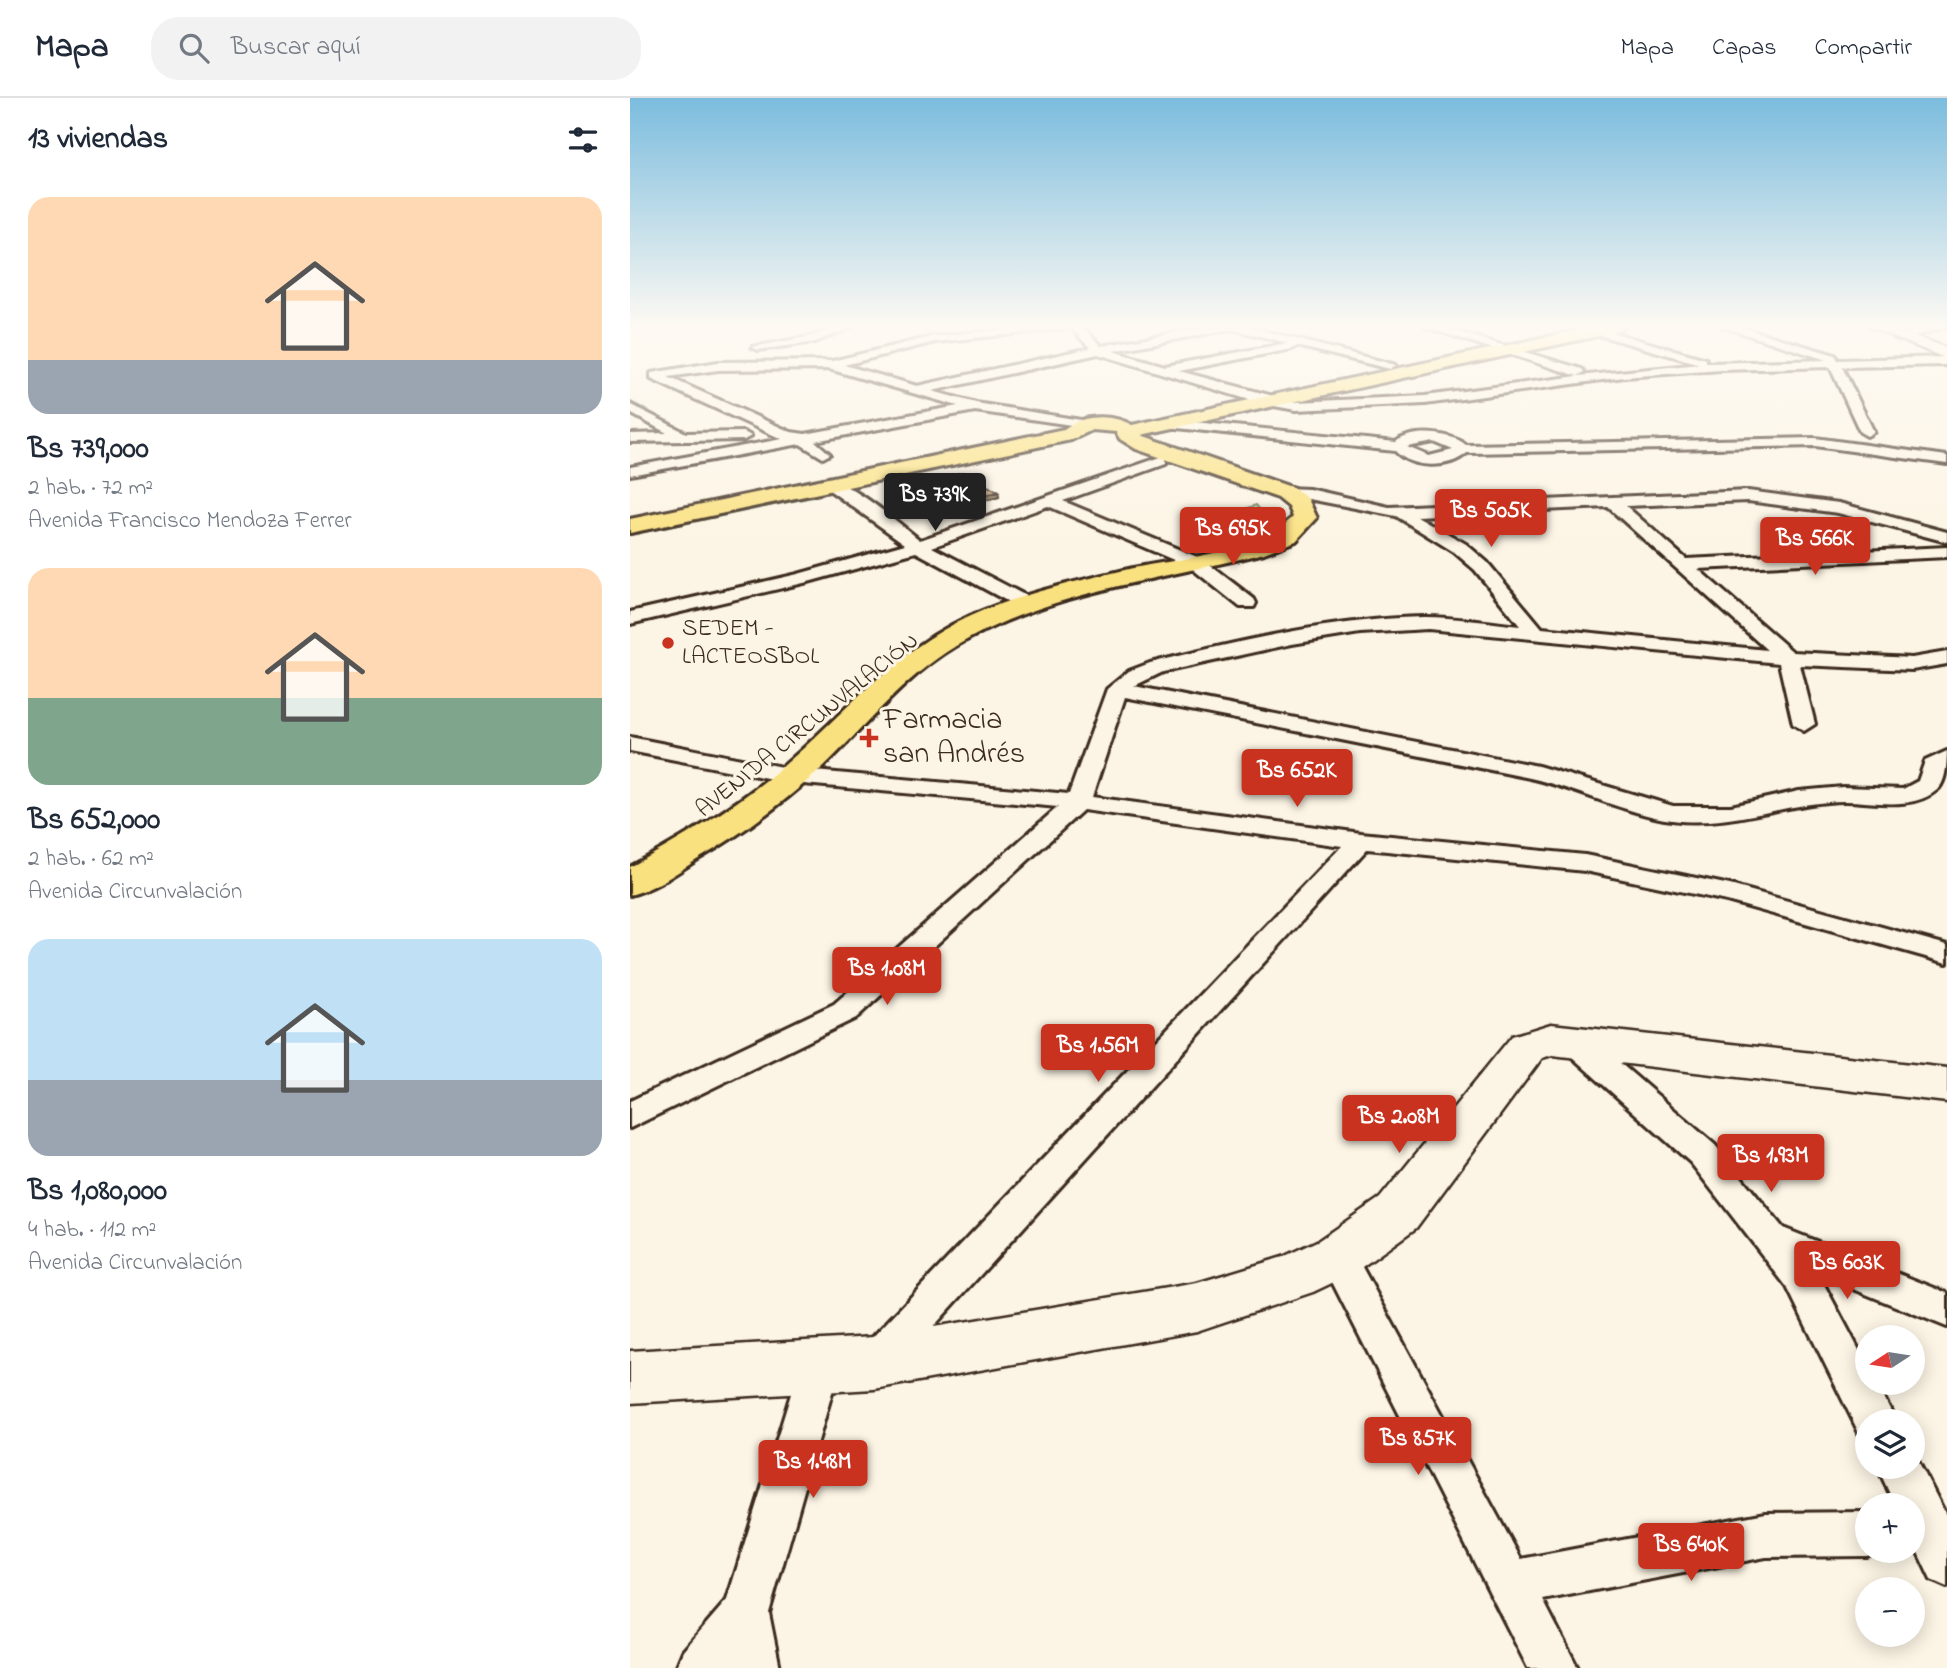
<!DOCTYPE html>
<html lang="es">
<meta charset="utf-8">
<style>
:root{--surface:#fff;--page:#f2f2f3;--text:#1f2937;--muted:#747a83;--line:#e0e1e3;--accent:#c8321e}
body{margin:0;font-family:"Indie Flower",sans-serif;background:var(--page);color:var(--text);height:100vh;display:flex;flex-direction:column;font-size:26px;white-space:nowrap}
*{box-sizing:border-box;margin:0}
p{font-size:23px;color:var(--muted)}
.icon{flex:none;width:38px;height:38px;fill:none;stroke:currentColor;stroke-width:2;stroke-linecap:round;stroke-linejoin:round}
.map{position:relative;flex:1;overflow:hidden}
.panel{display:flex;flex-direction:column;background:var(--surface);width:630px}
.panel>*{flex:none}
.needle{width:46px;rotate:258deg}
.buttons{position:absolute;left:1225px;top:1227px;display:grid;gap:14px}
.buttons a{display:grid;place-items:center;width:70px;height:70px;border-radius:50%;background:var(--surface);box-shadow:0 4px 18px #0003;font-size:35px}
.price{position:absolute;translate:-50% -60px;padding:0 16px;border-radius:7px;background:var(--accent);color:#fff;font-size:23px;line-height:46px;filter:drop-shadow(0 2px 4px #0008)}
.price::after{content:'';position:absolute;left:50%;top:42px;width:21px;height:16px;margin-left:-10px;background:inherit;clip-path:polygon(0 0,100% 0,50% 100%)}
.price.active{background:#222;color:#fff}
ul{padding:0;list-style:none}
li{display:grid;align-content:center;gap:14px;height:371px;padding:0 28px}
li span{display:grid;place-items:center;height:217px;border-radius:21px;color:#555}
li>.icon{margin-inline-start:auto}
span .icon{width:126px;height:126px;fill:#fffc;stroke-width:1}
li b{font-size:30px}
h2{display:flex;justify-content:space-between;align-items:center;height:84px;padding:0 28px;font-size:30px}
header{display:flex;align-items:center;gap:42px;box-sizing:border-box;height:98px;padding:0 35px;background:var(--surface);border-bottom:2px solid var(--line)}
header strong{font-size:33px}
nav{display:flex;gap:38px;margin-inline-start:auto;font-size:24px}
.search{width:490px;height:63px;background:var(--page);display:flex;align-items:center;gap:18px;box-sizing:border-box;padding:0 24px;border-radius:28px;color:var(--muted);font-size:26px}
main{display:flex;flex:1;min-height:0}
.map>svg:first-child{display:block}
.green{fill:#b3e8aa;stroke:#778964;stroke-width:2}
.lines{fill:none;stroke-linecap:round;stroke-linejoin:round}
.street-casing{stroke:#3b2a1e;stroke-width:6}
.secondary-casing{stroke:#3b2a1e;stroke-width:5}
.highway-casing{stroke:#3b2a1e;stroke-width:6}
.street{fill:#fcf5e5;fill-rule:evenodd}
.secondary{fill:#fcf5e5;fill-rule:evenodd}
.highway{fill:#fae180;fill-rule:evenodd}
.wall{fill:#b0936e;stroke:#3b2a1e;stroke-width:2}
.shaded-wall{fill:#90785a;stroke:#3b2a1e;stroke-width:2}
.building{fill:#cdab80;stroke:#3b2a1e;stroke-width:2}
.poi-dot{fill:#c8321e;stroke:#fcf5e5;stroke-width:2.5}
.labels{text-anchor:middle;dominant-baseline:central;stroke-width:6;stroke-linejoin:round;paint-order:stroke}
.far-poi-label{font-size:24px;fill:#3b2a1e;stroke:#fcf5e5;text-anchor:start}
.far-street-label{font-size:24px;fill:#3b2a1e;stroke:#fcf5e5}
.poi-label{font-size:30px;fill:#3b2a1e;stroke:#fcf5e5;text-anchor:start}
</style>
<header>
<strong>Mapa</strong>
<div class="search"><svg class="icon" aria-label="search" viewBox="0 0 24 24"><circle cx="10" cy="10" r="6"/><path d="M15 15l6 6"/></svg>Buscar aquí</div>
<nav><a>Mapa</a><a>Capas</a><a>Compartir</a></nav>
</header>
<main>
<section class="panel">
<h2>13 viviendas<svg class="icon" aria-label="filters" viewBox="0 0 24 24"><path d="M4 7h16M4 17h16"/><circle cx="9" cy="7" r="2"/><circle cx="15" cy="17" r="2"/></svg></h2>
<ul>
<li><span style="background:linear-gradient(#ffd9b3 75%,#9aa5b1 0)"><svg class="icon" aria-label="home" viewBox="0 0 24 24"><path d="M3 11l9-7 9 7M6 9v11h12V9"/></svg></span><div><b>Bs 739,000</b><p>2 hab. · 72 m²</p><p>Avenida Francisco Mendoza Ferrer</p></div></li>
<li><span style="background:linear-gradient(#ffd9b3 60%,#7fa58c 0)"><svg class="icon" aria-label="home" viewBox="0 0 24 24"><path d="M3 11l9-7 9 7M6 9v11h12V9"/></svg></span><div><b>Bs 652,000</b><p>2 hab. · 62 m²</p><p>Avenida Circunvalación</p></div></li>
<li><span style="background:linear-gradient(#bfe0f5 65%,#9aa5b1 0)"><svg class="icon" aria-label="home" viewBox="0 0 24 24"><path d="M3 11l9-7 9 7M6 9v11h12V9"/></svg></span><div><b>Bs 1,080,000</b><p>4 hab. · 112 m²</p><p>Avenida Circunvalación</p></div></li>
</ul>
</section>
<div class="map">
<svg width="1317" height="1570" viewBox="0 0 1317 1570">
<rect width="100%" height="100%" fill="#fcf5e5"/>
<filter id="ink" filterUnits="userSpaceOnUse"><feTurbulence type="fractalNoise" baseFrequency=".0143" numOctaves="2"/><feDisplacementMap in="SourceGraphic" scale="14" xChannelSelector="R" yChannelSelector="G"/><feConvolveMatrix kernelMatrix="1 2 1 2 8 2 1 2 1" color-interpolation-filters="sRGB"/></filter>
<g filter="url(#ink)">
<path class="green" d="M178 395 183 399 0 437V432Z
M626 407 635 418 620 430 598 438 573 428Z"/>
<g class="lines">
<g class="street-casing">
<path id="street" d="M206 229H222L185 244 128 252 122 249 183 238Z
M398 229H452L471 248 578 229H619L766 267 760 271 667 248 662 251 549 273 666 304 795 298 948 278 795 229H812L952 271 954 274 948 278 1070 266 962 235 961 233 966 230 1076 261V265L1197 262 1093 229H1111L1205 257 1208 262 1317 259V267L1212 269 1244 334 1237 338 1230 334 1200 269 1091 272 994 279 795 306 666 312 633 306 468 256 302 293 346 305 457 323 462 324V330L345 313 185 343 200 356 193 360 170 346 0 377V369L152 341 21 281V275L88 264 202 263 305 238ZM441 230 460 250 287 288 214 267 305 244ZM602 231 658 245 535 268 483 253ZM199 271 328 308 175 336 161 334 38 279 88 272Z
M1296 229H1315L1270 242 1264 239Z
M0 306 56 335 114 334 121 338 114 342 0 344V336L37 335 0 315Z
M533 321 766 344C782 331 820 334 836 347L1185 340 1317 358V366L1185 348 837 355C819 371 782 371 765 353L528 328V322ZM804 344 823 352 799 358 777 349Z
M531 359 536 360V366L433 403 572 461 624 501 626 505 624 509H610L560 469 418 408 302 449 404 502 406 506 404 510H390L286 454 178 484 0 526V514L168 476 275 446 195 389V383C215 378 272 428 290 442Z
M656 390 679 391 759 409 1118 393 1209 405 1317 434V444L1208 415 1118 403 996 408 1056 461 1317 449V459L1068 471 1163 554 1282 560 1317 554V566L1282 572 1170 567 1185 626 1174 633 1163 626 1149 565 798 531 730 535 662 546 533 574 504 588 908 668 1043 708H1101L1169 693 1213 689 1273 691 1288 683 1295 663 1317 653C1317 664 1316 685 1307 692 1282 713 1244 703 1215 703 1156 704 1101 730 1042 722 996 716 946 690 900 680 765 652 630 626 495 599L462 699 731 735 955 757 1100 787 1317 847V865L1097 803 955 773 737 751 264 1272 250 1277 236 1272 230 1259 236 1246 712 748 453 712 226 920 0 1030V1003L204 906 428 709 162 685 0 653V639L162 671 439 696 477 591 499 573 520 565C609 543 702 521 794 519 826 519 859 525 890 528L845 472 824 454 766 418 679 401 651 398V392ZM978 409 1137 552 912 530 857 464 836 446 787 418Z
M943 931 954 934 1085 1047 1153 1130 1317 1195V1229L1189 1177 1237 1267V1284H1246L1266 1323H1237V1340L1230 1337 1157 1189 1061 1065 932 950 928 942 932 934Z
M707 1142 720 1147 891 1461 1136 1415 1237 1414V1452H1251L1237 1458 1136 1459 913 1502 948 1570H898L689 1158 694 1147Z
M189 1251 203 1257 209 1270 139 1515 150 1570H46L53 1553 97 1502 169 1270 175 1257Z
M1283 1353 1317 1419V1489L1301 1482 1283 1444V1407H1265L1247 1368H1283Z"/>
</g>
<g class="secondary-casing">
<path id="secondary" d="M1240 229H1261L1317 250V261Z
M921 926 1317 970V1004L922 957 912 960 786 1130 725 1174 683 1194 567 1233 244 1291 0 1305V1253L244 1239 567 1185 653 1159 689 1142 750 1100 882 938Z"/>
</g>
<g class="highway-casing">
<path id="highway" d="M963 229H994L986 234 511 337 664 390 678 401 687 420 666 443 634 455C532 482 418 493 326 548 274 579 236 628 193 669 154 705 111 736 65 763 45 776 24 791 0 797V769C53 740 105 709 151 670 213 618 264 552 340 518 392 495 448 483 503 470 552 460 627 454 663 419L659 409 648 400 506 351 490 341 486 334 462 332 441 342 0 435V421L434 331C453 316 482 316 502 327Z"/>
</g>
<use href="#street" class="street"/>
<use href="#secondary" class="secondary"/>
<use href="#highway" class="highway"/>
</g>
<path class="wall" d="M282 386 368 394 369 399 316 413 283 392Z"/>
<path class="shaded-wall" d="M368 394 369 399 316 413 315 407Z"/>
<path class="building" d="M334 374 368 394 315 407 282 386Z"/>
</g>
<linearGradient id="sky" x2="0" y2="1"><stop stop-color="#7bbcde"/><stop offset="0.51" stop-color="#fefaf3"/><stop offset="1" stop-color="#fefaf3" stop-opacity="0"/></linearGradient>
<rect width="1317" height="449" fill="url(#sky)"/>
<g class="poi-dot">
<circle cx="38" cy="545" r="7"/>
<path d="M235.5 629.5h7v7h7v7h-7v7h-7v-7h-7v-7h7z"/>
</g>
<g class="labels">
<g class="far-poi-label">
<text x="52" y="531">SEDEM -<tspan x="52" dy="28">LACTEOSBOL</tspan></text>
</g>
<g class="far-street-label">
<text transform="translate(178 628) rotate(-39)">AVENIDA CIRCUNVALACIÓN</text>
</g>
<g class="poi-label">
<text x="253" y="623">Farmacia<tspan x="253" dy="34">san Andrés</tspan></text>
</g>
</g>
</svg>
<div class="buttons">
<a><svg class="needle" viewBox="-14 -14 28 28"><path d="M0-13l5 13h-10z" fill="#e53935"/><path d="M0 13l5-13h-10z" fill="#747a83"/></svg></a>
<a><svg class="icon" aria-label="layers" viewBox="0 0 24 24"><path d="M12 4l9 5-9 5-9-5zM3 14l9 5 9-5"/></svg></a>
<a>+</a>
<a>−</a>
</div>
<b class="price active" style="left:305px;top:435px">Bs 739K</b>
<b class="price" style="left:861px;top:451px">Bs 505K</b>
<b class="price" style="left:603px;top:469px">Bs 695K</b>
<b class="price" style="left:1185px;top:479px">Bs 566K</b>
<b class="price" style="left:667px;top:711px">Bs 652K</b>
<b class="price" style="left:257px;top:909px">Bs 1.08M</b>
<b class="price" style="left:468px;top:986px">Bs 1.56M</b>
<b class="price" style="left:769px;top:1057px">Bs 2.08M</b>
<b class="price" style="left:1141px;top:1096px">Bs 1.93M</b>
<b class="price" style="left:1217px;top:1203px">Bs 603K</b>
<b class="price" style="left:788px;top:1379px">Bs 857K</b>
<b class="price" style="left:183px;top:1402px">Bs 1.48M</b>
<b class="price" style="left:1061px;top:1485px">Bs 640K</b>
</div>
</main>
